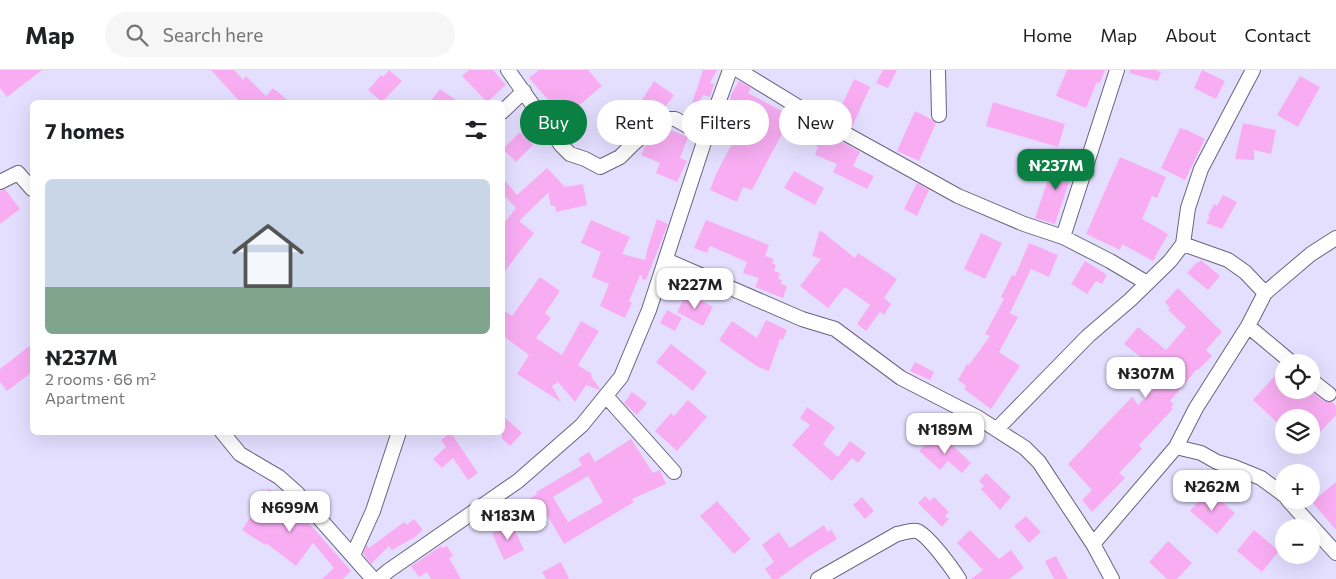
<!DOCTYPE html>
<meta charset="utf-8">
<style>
:root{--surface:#fff;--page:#f6f6f6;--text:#202124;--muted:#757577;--line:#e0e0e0;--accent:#0b8043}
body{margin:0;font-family:Commissioner,sans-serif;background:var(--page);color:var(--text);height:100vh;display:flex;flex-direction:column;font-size:19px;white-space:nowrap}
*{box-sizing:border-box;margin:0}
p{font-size:16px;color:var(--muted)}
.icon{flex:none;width:28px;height:28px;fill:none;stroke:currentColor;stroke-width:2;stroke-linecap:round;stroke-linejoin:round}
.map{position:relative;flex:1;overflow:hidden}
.sheet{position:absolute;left:30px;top:30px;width:475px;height:335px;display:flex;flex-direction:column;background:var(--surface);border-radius:8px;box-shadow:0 5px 20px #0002}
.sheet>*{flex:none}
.banner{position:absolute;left:520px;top:30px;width:475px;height:45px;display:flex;gap:10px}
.tools{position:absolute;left:1275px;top:284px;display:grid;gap:10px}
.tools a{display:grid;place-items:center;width:45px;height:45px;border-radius:50%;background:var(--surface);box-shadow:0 5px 20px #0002;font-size:25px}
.price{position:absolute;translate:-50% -42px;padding:0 11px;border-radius:10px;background:#fff;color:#222;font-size:16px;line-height:32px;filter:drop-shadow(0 1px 2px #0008)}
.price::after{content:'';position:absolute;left:50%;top:30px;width:15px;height:11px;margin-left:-8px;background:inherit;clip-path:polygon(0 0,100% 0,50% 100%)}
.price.current{background:var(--accent);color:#fff}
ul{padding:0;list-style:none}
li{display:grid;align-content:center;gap:10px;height:265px;padding:0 15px}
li+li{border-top:1px solid var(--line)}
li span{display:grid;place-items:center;height:155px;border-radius:8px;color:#555}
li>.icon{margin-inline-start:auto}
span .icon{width:90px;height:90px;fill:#fffc;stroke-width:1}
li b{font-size:21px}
h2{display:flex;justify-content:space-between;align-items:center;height:60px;padding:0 15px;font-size:21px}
.pill{padding:0 18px;border-radius:22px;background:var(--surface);box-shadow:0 5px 20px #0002;font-size:18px;line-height:45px}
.pill.current{background:var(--accent);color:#fff}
header{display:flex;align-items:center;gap:30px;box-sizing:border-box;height:70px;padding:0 25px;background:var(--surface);border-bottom:1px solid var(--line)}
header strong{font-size:24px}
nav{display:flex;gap:28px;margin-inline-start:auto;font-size:18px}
.search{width:350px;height:45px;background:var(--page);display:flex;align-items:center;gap:12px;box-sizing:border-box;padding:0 18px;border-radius:28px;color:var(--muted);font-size:19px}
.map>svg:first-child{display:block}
.building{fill:#f8adf3;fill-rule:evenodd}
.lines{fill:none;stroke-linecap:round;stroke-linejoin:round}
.minor-casing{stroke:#68637f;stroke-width:16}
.minor{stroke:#fff;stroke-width:14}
</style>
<header>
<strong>Map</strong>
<div class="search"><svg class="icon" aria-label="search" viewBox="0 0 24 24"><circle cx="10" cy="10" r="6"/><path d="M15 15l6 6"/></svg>Search here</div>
<nav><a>Home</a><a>Map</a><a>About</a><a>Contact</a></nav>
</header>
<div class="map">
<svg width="1336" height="509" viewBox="0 0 1336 509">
<rect width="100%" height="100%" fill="#e4dfff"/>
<path class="building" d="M0 0H42L7 27 0 18Z
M211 0H234L243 10 246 6 266 26 273 18 290 32H240Z
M389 0 402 11 382 32 368 20 381 5 383 7Z
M469 0H493L506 15 487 32 462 6Z
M539 0H588L602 16 557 54 545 37 550 32 529 8Z
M703 0H717L710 13 714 14 710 27 703 25 696 38 691 36Z
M883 0H897L888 18 876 13Z
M1067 0H1105L1100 13 1097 12 1086 38 1056 26Z
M1130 0H1155L1161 2 1158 11 1129 3Z
M1202 0 1225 11 1216 29 1194 18Z
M1300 6 1320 17 1298 57 1277 45Z
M854 9 870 17 852 57 836 48Z
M654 11 674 25 663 40 658 42 642 30Z
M739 11 751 18 748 23 793 47 794 45 860 82 853 96 874 106 867 119 833 102 837 94 815 85 818 77 784 60 752 120 743 117 737 132 710 120 716 104 743 53 727 48 729 43 726 42 732 23Z
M440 19 459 32H430Z
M993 32 1065 54 1058 77 986 56Z
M915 41 931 49 936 53 919 91 897 81Z
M1243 53 1276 60 1271 84 1254 80V90L1235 89Z
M665 58 688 67 680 88 687 91 677 112 656 103 660 93 641 85 645 76 647 74 651 76 655 66Z
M1180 58 1185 60V59L1205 69 1185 110 1161 98Z
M520 62 533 75 516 92 503 79Z
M1066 84 1077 88 1055 154 1035 148 1047 112Z
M1120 87 1166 107 1157 128 1152 126 1142 149 1168 164 1153 191 1122 174 1120 180 1086 164Z
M547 98 565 117 583 114 587 135 556 142 555 136H551L548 123 519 151 534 163 502 205V156L516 138 502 123V107L517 125Z
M794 101 824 118 815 135 784 118Z
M917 113 929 120 917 146 904 139Z
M5 119 20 139 0 154V121Z
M1223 125 1237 132 1222 159 1206 153 1210 147 1208 146 1214 134 1217 136Z
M657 149 668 154 646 210 642 209V206L640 205 629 231 632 233 625 248 600 236 609 214 592 207 601 182 581 173 591 150 630 167 622 184 645 190 648 177Z
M706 150 769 175 765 186 774 189 772 193 776 195 774 201 780 203 778 209 782 210 781 214 787 216 783 228 755 217 759 208 743 203 747 192 710 176 707 183 694 178Z
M820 160 855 188 858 183 897 209 884 228 891 234 884 245 880 242 866 261 857 254 870 235 845 217 828 238 800 216 821 189 812 186Z
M981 163 1002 173 985 209 964 199Z
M1029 173 1058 185 1049 207 1031 199 1010 243 1018 247 999 282 1020 296 991 339 964 319 966 316 958 310 967 294 969 295 990 266 985 264 1004 229 1001 227 1012 205 1015 206Z
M1201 190 1220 206 1208 220 1187 203 1197 192 1198 193Z
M1085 191 1107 205 1102 214 1096 211 1087 224 1071 214Z
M540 207 560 221 545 243 551 248 536 268 562 285 581 251 599 261 578 295 592 304 591 306 600 319 599 320 586 315 575 332 558 312 552 316 561 332 517 304 529 285 502 265V239L512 246Z
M1178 218 1222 262 1206 280 1212 286 1198 300 1197 299 1170 331 1174 334 1171 337 1173 339 1139 375 1142 379 1119 403 1125 408 1092 442 1082 430 1092 420 1068 394 1132 327 1138 335 1163 310 1149 297 1151 295 1124 274 1138 257 1166 280 1186 257 1168 240 1170 238 1165 232Z
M687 223 713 237 703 256 677 242Z
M667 240 682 248 675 261 660 253Z
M766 250 787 260 783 270 780 269 769 301 758 297 719 270 732 251 757 268Z
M32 274V302L7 321 0 312V299Z
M671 274 707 302 693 321 656 292Z
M915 292 934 302 930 310 910 301Z
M1283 297 1284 320H1310L1324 331 1332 332 1336 336V345L1311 372V348H1284V359L1253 330Z
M632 322 647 333 637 345 624 333Z
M688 330 707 347 677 381 655 361 671 343 674 346Z
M807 337 835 357 823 374 838 387 850 371 866 383 858 393 852 388 832 411 792 375 810 355 800 348Z
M502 345 522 363 510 376 502 369Z
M451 363 478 403 468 410 453 388 442 398 433 389 446 377 441 370Z
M944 367 971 393 962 403 948 391 940 400 919 381 930 370 936 376Z
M631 369 653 403 660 400 666 414 632 429 634 432 564 474 543 438 520 454 512 442 537 424 536 422 582 395 578 389 589 382 595 392ZM588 406 603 432 568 452 553 427Z
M986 403 1011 427 1000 440 981 419 984 416 979 411Z
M1336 412V460L1312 432Z
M269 419 293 435 351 501 343 509H322L334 498 313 473 296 496 266 473 265 475 242 460Z
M1208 420 1235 443 1217 464 1190 441Z
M925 426 930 431 934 427 949 442 945 446 949 449 942 457 918 433Z
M862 427 874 441 865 449 853 435Z
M717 431 751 469 734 484 700 446Z
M1026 446 1041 462 1029 473 1014 456Z
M414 449 423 460 415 467 392 480 389 476 371 494 363 484 367 475 369 478 404 452 407 455Z
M511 452 524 480 504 490 492 463 497 461 496 459Z
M824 455 828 462 831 459 837 469 808 487 778 509H772L765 499 774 492 762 475 779 462 790 478Z
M970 460 999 489 1011 480 1024 498 1009 509H971L983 500 957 473Z
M1254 460 1279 481 1262 502 1237 481Z
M1168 471 1192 493 1177 509H1167L1149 492Z
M441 476 443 478 447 476 453 486 449 488 461 509H431L427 502 419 507 411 496Z
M1056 486 1068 509H1054L1045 491Z
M561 492 569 509H546L542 502Z"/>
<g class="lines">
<g class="minor-casing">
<path id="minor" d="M508 0 561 75 570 84 585 89 600 97 620 87 632 75 662 49H675L706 66
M738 0 810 44 958 126 1024 154 1063 167 1110 191 1147 213
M938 0 939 45
M502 42 524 21
M0 112 18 103 32 119
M1063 167 1117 0
M1183 174 1228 190 1245 202 1265 223
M666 190 802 249 835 259 901 308 977 347 1025 378 1039 392 1093 474 1112 509
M1248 256 1291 292
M1311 310 1329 324
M606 326 674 402
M997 359 1088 266 1130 230 1170 191 1183 174 1188 138 1201 99 1253 0
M222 362 240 384 279 407 297 423 373 509
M1176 377 1201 383 1217 392 1234 397 1261 408 1284 425
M1288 430 1336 483
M1093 474 1176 377 1196 338 1248 256 1265 223 1311 184 1336 168
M353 485 373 441 399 362
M379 509 388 501 518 411 582 355 621 307 649 240 706 66 730 0
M818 509 897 464C903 463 910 460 917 461 928 465 952 498 959 509"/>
</g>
<use href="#minor" class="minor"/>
</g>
</svg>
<div class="tools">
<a><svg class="icon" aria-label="locate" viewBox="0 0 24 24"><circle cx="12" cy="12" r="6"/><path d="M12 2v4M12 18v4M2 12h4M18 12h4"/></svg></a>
<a><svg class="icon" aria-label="layers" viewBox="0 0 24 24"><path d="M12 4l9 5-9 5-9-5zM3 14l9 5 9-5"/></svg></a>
<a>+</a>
<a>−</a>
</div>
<b class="price current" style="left:1056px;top:121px">₦237M</b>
<b class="price" style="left:695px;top:240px">₦227M</b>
<b class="price" style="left:1146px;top:329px">₦307M</b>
<b class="price" style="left:945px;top:385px">₦189M</b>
<b class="price" style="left:1212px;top:442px">₦262M</b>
<b class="price" style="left:290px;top:463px">₦699M</b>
<b class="price" style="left:508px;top:471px">₦183M</b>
<div class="banner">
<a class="pill current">Buy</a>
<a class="pill">Rent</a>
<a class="pill">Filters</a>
<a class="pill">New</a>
</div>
<section class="sheet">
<h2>7 homes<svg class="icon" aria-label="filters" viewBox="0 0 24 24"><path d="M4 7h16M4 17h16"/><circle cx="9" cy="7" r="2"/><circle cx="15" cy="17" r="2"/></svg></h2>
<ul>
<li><span style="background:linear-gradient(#c9d6e8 70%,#7fa58c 0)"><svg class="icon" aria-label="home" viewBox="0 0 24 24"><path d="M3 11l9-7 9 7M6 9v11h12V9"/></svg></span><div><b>₦237M</b><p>2 rooms · 66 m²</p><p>Apartment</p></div></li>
</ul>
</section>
</div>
